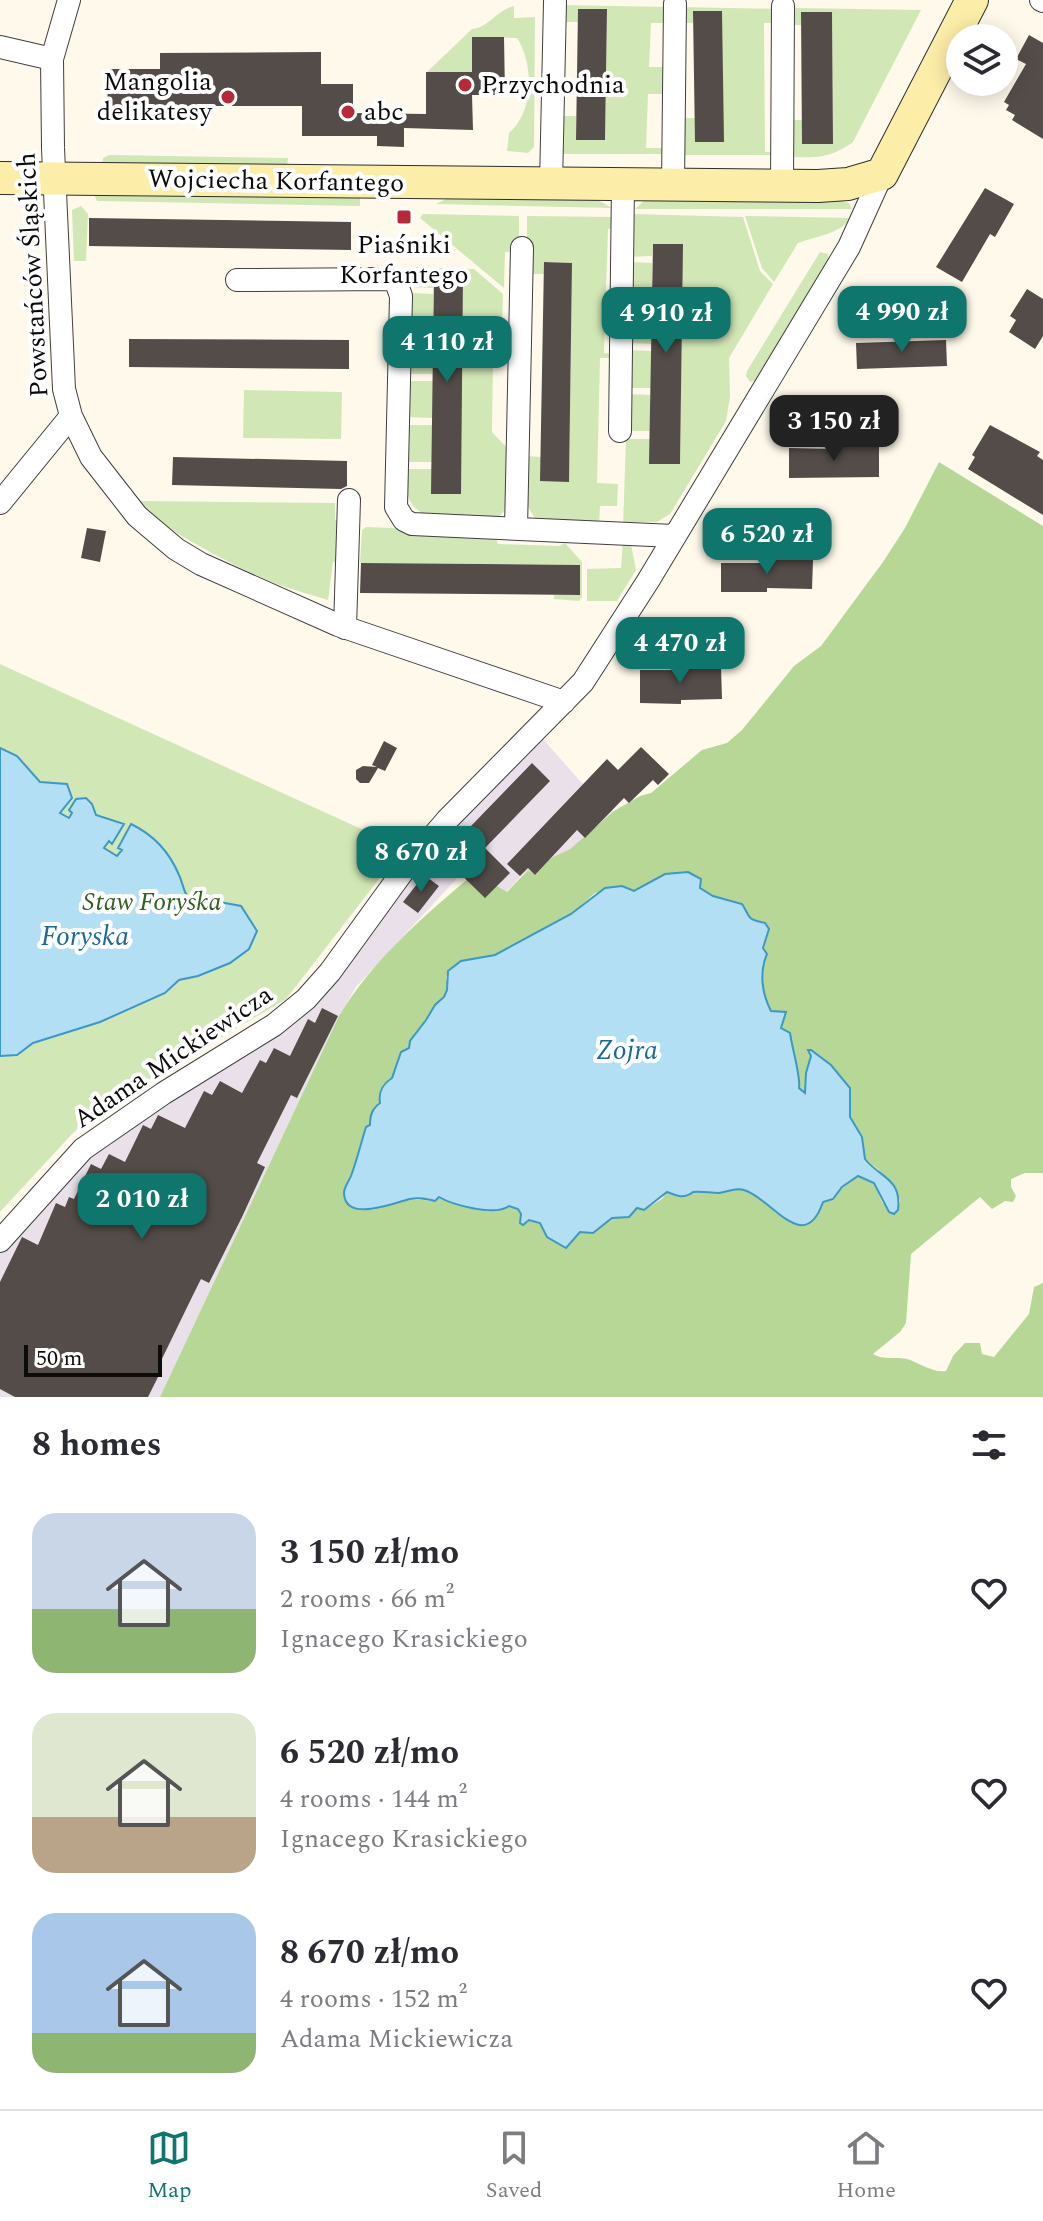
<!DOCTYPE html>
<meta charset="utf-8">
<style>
:root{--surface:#fff;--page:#f7f7f7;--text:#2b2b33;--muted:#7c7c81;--line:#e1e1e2;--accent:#0f766e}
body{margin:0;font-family:Spectral,serif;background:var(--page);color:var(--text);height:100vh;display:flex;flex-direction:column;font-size:30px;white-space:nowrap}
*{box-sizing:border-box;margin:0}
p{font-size:26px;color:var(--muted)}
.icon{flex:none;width:44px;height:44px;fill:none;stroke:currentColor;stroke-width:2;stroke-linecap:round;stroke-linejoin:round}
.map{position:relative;height:1397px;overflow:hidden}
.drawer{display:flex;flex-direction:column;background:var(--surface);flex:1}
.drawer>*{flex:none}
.controls{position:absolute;left:946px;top:24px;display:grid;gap:16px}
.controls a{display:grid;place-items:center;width:72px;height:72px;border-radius:50%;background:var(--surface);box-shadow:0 4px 20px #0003;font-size:40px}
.scale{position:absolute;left:24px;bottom:20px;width:138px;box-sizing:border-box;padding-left:8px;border:4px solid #0c0c0c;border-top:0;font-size:22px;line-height:28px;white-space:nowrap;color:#0c0c0c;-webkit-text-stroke:6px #fff;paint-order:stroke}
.price{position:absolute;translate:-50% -68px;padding:0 18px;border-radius:16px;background:var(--accent);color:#fff;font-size:26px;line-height:52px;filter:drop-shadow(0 2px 4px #0008)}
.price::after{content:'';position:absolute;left:50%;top:48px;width:24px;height:18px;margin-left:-12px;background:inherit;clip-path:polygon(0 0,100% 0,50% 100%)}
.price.active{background:#222;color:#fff}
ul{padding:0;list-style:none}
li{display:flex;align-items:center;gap:24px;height:200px;padding:0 32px}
li span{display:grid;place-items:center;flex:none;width:224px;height:160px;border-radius:24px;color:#555}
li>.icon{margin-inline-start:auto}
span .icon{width:96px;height:96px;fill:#fffc;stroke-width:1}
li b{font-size:34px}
h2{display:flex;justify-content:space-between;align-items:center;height:96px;padding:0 32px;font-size:34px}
.dock{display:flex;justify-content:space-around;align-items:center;height:112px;border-top:2px solid var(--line);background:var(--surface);font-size:22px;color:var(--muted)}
.dock a{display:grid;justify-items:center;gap:4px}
.dock .active{color:var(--accent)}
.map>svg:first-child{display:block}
.industrial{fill:#e9e0ea}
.green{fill:#d2e7b6}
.forest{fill:#b7d796;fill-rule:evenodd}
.water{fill:#b2dff3;stroke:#3c98c7;stroke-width:2}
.building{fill:#544c48}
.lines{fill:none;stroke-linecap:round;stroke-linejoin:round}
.street-casing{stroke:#3f3f3f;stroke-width:24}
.secondary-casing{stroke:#2e2e2e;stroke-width:34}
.street{stroke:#fff;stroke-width:22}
.secondary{stroke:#fceda8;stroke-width:32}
.poi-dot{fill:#b52a39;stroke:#fff;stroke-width:3}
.labels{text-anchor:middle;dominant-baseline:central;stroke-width:8;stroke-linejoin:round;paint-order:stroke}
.poi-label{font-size:26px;fill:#0c0c0c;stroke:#fff;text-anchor:start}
.street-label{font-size:26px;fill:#0c0c0c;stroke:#fff}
.park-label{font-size:26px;font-style:italic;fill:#31601f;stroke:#fff}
.water-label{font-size:28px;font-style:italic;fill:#1b6997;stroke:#fff}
</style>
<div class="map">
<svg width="1043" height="1397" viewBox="0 0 1043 1397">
<rect width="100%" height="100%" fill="#fef9eb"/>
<path class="industrial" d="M543 739 580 781 614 811 570 849 551 858 535 875 527 870 506 892 461 874 356 987 339 1016 160 1397H0V1253L86 1154 291 1022 428 856Z"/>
<path class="green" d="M558 5 669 7V23H651L649 67H668V94H648L646 148H667V154H557V116H576V140H605L607 10 579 9 578 22H559Z
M514 6V18L535 17 534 147 528 153 507 151 509 133C534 112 534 64 517 38L473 37 472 72 426 73 472 29C488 28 497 10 514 6Z
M680 7 781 9V23H764L765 152H780L779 155H679V118H695L696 142H723L722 11H694V23H680Z
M792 8 921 10 853 142C827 160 817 157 786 157L791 120H802L803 144H833L832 12H801V25H792Z
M109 155 288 158 287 168 102 165 103 158Z
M93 192 360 198V206L97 201Z
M448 198H594L612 208 436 204Z
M644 201H841L849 203 852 209H635Z
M81 206 88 214 86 261H74L72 210Z
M423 214 519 216V252H505L504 288 420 218Z
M632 214 743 217 760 271 773 284 729 358 730 397 726 421 670 514 657 522H631L630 528 623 527 626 439H650V464H680L682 244H653L652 256 629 257Z
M527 216 612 217 618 228 608 229 604 353 616 354 615 358H600L597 483 618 484 617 506H600L599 524H541C519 504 525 484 524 456L541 457 569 481 572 263 545 262 544 274H527Z
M745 216 851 218C842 233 814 237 798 243L774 282 762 268Z
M820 252 828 254V261L758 380 750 382 746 376 747 371Z
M629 262 652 263V300H628Z
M412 267 474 269 503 294 501 358 493 359 492 432 510 451 508 506 499 517 424 514C404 503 407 489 407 469H431L462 318 463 275 434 274 433 288 412 287Z
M411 293 433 294V330H411Z
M628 306 652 307 651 344 628 343Z
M411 337H433V374H410Z
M628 350 651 351V388H627Z
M409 381H433L432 418 409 417Z
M244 390 342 392 341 439 243 438Z
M627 394 650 395V431H627Z
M408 425H432V462H408Z
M140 501 335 503V520L344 521 342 563 333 562 328 600C311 595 295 590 279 585 253 575 149 525 140 501Z
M366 527 489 532 495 535 498 544 559 546 565 543 582 562V597L579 601 554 599V595H580V565L360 563 362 530Z
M630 539 636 570 617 601H587V569L621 568 623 540Z
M0 664 403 848 286 999 99 1110 72 1134 0 1212Z"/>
<path class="forest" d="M939 462 1043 526V1173H1025L1011 1179V1187L1016 1196 1013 1202 1005 1201 992 1209 980 1197 911 1254 906 1323 900 1332 873 1354C884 1361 895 1356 907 1359 920 1363 932 1373 946 1371L953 1356 965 1343H980L982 1354 994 1357 1029 1314 1034 1287 1043 1283V1397H160L339 1016C374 958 424 916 475 873L507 892 528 870 535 875 551 858 570 849 614 811 640 796 651 793 702 750 727 743 742 730 794 666 821 646 883 562 905 528ZM665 874 713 896 742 904C747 919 756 922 769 929 762 950 759 979 766 1000 769 1011 781 1016 781 1028L790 1033C792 1048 801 1077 799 1088L805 1093 806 1073 811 1056 822 1058 851 1104 850 1117 861 1137 865 1159 879 1170 900 1200 898 1210 894 1214 882 1202 874 1183 858 1176C838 1192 815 1208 792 1224L784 1216 776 1213 762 1199 743 1189 718 1193 693 1192C683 1200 677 1196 667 1192L662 1199 644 1210 637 1208 619 1218H612L610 1221 580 1232 566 1248 547 1237 540 1223 529 1220 524 1225 518 1209C506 1205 496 1208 484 1209 467 1209 454 1202 439 1197L435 1201 408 1199 374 1210 353 1207 344 1189 350 1178 366 1127 370 1125 374 1107C389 1096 395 1070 401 1053 417 1044 423 1019 435 1005 440 999 441 1002 445 996 449 990 447 983 446 976L462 961 495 955 571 914 595 893 622 886 634 891Z"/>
<path class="water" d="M0 748 17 756 40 782 67 784 72 798 60 813 69 818 72 813 69 810 76 799 86 798 92 804 96 815 124 824 112 844 109 841 104 848 117 856 122 850 118 848 131 824C154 835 169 851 179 875 183 883 183 891 189 899L173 904 176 911 190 901 195 904 209 900 241 906 257 931 249 949 230 963 198 976 179 980 165 993 100 1022 33 1043 17 1055 0 1056Z
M688 872 701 879 700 888 713 896 742 904C751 918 746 919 765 923L769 929 763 948 767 954C759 972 762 994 771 1011L786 1012 781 1028 790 1033C792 1048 801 1077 799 1088L805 1093 806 1073 811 1056 808 1050H811L831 1065 850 1088V1117L862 1137 865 1159C880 1178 902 1178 898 1210L894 1214 889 1212 874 1183 858 1176 842 1187 833 1199 823 1202C804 1257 772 1198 744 1190 735 1187 728 1192 719 1193 710 1193 702 1191 693 1192 684 1199 677 1196 667 1192L644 1210 637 1208 629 1217 612 1218 593 1233 580 1232 566 1248 547 1237 540 1223 529 1220 523 1225 520 1223 521 1214 518 1209 509 1206C494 1217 451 1204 439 1197L435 1201C427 1199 419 1197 410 1199 396 1202 345 1224 344 1193 344 1187 349 1181 351 1176 357 1160 361 1143 366 1127L370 1125C370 1115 372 1109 380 1103 378 1091 383 1084 392 1078L401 1052 409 1048 410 1041 426 1020 435 1005 444 997 447 990 448 971 461 961 495 955 571 914 605 888 622 886 634 891 665 874Z"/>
<path class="building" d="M578 9H607L605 140H576Z
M693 11H722L724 142H695Z
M801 12H832L833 144H802Z
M1029 35 1043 43V139L1012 120 1015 115 1006 110 1009 105 1004 102 1026 64 1016 59Z
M472 37H504L505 95H472L473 130 404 128V147L377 146V136H302V106H160L161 120 108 121 107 69H160V53L321 52V84H353V113L426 114V72H472Z
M985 188 1014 204 995 237 990 234 962 282 936 267Z
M89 218 351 222V250L89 246Z
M653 244H683L680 464H649Z
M544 262 572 263 569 482 540 481Z
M434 273 463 274 461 494H431Z
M1027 289 1043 299V336L1035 349 1009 332 1016 320 1010 316Z
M129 339 349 340V369L129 367Z
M946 340 947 366 857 369 856 343Z
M990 425 1040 452 1037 456 1043 460V515L968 469 975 457 972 455Z
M834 447H879V477L789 478V448L833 449Z
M173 457 347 461V486L341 489 172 485Z
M87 528 106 531 100 562 81 558Z
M767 560H813L812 589 767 588V592H721V563H767Z
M361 563 580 565V595L360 593Z
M680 667H721L722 699 681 700V704L640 703V670H680Z
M384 741 397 748 385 771 378 768 369 783H360L356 779V770L363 766 377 767 372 765Z
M641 747 669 774 658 785 653 780 629 803 624 798 585 838 577 830 535 875 528 868 520 876 507 864 607 759 618 770Z
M532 763 550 781 485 848 510 873 485 898 442 856Z
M424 875 439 886 418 913 403 902Z
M322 1008 338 1016 297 1098 291 1095 257 1163 265 1167 242 1217 209 1283 201 1279 193 1295 158 1367 162 1369 148 1397H15L0 1389V1282L22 1237 38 1245 56 1203 65 1207 69 1197 74 1199 91 1164 101 1169 109 1154 125 1162 143 1125 151 1129 158 1115 185 1128 204 1091 212 1095 220 1081 242 1093 260 1060 266 1063 274 1048 290 1056 308 1019 315 1023Z"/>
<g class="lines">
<g class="street-casing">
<path id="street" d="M69 0 52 59 53 148 64 389 71 416 91 457 137 516 176 549 201 564 338 625 564 702
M1041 0 1043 1
M0 47 52 59
M551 184 555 2
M673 185 675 4
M782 186 783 6
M237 280 390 279 396 282 401 296 396 507 404 520 412 524 674 536
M620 431 623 185
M0 503 71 416
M516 529 522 248
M345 628 349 500
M0 1241 83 1149 164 1093 274 1025 306 999 330 972 404 870 447 820 583 682 648 581 849 247 882 174"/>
</g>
<g class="secondary-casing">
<path id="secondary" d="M0 178 818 186 848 184 882 174 972 0"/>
</g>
<use href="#street" class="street"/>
<use href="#secondary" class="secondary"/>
</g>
<g class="poi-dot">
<circle cx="465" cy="85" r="8"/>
<circle cx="228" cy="97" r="8"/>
<circle cx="348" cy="112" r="8"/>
<rect x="396" y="209" width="16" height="16" rx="4"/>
</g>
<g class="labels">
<g class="poi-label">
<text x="212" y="82" text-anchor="end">Mangolia<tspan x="212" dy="30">delikatesy</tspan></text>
<text x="481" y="85">Przychodnia</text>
<text x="364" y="112">abc</text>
<text x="404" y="245" text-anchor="middle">Piaśniki<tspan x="404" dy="30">Korfantego</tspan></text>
</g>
<g class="street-label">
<text transform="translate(276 181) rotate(1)">Wojciecha Korfantego</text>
<text transform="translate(33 275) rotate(-93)">Powstańców Śląskich</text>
<text transform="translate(173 1057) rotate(-34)">Adama Mickiewicza</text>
</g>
<g class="park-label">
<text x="152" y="902">Staw Foryśka</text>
</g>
<g class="water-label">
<text x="85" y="936">Foryska</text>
<text x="627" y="1050">Zojra</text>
</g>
</g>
</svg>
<div class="controls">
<a><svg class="icon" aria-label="layers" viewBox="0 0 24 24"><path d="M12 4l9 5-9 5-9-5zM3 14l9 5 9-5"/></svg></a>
</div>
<div class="scale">50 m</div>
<b class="price" style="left:902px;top:354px">4 990 zł</b>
<b class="price" style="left:666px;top:355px">4 910 zł</b>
<b class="price" style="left:447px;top:384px">4 110 zł</b>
<b class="price active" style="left:834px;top:463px">3 150 zł</b>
<b class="price" style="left:767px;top:576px">6 520 zł</b>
<b class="price" style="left:680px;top:685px">4 470 zł</b>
<b class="price" style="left:421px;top:894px">8 670 zł</b>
<b class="price" style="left:142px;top:1241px">2 010 zł</b>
</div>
<section class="drawer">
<h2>8 homes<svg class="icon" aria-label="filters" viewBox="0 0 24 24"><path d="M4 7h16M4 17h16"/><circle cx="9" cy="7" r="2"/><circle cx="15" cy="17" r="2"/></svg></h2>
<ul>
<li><span style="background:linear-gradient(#c9d6e8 60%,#8fb573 0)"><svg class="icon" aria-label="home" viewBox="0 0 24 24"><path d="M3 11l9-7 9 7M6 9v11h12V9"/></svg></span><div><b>3 150 zł/mo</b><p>2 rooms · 66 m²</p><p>Ignacego Krasickiego</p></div><svg class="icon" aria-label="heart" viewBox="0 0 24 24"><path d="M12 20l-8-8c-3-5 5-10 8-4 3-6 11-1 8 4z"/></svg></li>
<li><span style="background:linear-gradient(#dfe7d0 65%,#b9a48a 0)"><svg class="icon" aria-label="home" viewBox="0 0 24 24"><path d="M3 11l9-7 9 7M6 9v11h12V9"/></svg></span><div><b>6 520 zł/mo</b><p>4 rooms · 144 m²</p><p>Ignacego Krasickiego</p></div><svg class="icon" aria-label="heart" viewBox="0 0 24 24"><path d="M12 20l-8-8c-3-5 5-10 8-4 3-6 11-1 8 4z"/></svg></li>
<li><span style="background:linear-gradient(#a9c7e8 75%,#8fb573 0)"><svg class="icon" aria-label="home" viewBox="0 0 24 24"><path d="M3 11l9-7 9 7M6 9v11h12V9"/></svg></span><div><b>8 670 zł/mo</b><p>4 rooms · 152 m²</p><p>Adama Mickiewicza</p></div><svg class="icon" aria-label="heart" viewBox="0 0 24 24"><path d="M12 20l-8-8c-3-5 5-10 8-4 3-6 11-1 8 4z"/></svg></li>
</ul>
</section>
<nav class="dock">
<a class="active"><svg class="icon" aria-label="map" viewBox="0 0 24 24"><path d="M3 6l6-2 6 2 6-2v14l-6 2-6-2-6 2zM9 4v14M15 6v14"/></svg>Map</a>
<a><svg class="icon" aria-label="saved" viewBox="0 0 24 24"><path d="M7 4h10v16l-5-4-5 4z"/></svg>Saved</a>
<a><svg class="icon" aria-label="home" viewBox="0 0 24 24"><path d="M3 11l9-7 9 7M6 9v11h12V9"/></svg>Home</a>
</nav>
